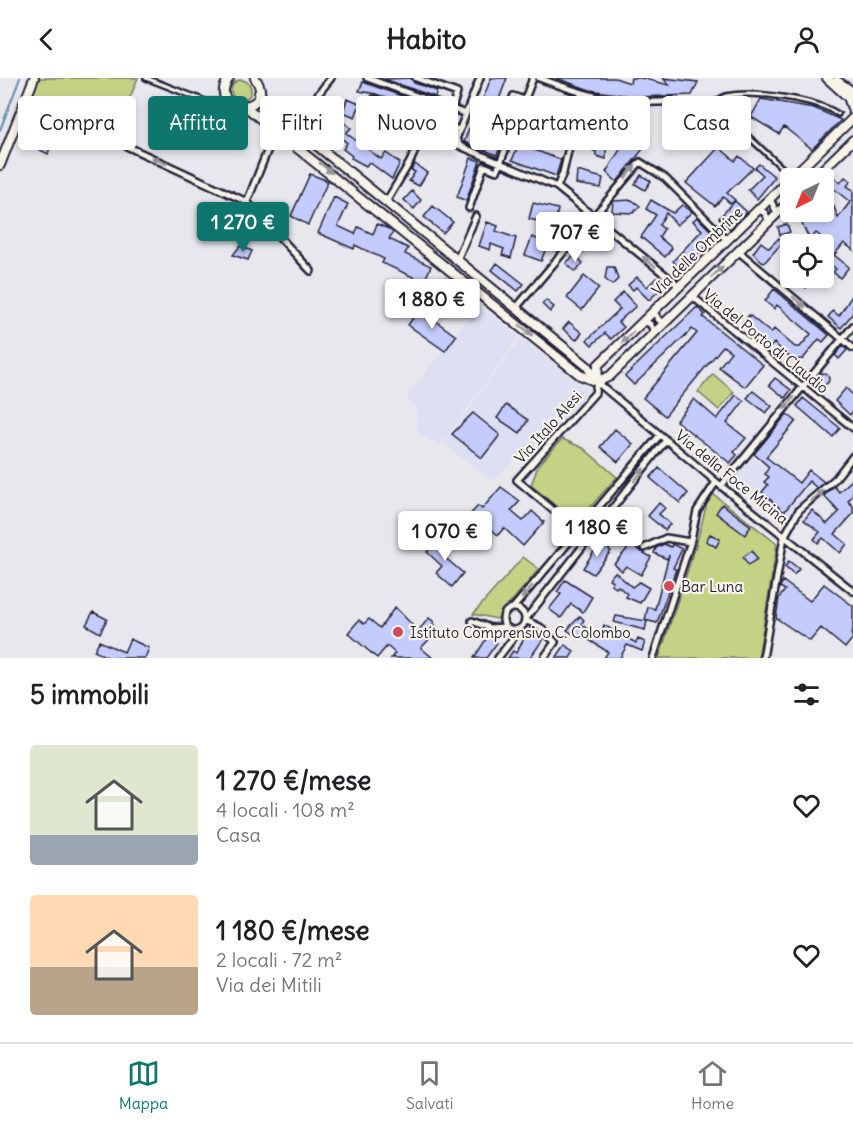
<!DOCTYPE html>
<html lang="it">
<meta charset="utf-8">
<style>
:root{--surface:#fff;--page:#f6f6f6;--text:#202124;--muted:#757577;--line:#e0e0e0;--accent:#0f766e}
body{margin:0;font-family:Delius,sans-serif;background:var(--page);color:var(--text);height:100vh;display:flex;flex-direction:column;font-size:22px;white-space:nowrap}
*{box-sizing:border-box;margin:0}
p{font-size:20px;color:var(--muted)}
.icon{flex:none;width:33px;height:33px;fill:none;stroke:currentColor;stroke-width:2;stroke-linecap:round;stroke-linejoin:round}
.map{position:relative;height:580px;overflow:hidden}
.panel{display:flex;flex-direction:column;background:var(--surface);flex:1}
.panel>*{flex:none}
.banner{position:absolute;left:18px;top:18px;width:818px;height:54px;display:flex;gap:12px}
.needle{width:39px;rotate:223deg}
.controls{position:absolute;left:780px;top:90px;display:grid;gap:12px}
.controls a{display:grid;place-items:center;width:54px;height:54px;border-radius:6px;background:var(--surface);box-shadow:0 3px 9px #0003;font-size:30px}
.price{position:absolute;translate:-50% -51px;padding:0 14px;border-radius:6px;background:#fff;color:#222;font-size:20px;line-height:39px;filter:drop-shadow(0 2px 3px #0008)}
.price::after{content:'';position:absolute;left:50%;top:36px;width:18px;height:14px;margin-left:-9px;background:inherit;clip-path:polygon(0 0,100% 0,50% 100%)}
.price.active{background:var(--accent);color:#fff}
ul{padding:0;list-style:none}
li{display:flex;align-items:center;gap:18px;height:150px;padding:0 30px}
li span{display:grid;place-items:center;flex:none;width:168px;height:120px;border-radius:6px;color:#555}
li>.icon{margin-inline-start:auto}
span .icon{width:72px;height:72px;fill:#fffc;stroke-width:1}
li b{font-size:26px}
h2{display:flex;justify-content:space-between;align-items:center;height:72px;padding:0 30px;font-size:26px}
.chip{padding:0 21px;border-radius:6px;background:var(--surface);box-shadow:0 3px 9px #0003;font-size:21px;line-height:54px}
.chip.active{background:var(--accent);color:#fff}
header{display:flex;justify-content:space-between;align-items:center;height:78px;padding:0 30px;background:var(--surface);font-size:27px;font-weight:700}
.dock{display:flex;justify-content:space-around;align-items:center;height:84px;border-top:2px solid var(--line);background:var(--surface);font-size:16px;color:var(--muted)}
.dock a{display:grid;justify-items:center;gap:3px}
.dock .active{color:var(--accent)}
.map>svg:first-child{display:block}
.built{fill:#dddff2}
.green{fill:#c4d286;stroke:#737a60;stroke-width:1.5}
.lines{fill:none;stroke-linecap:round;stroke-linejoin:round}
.stream{stroke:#6386a6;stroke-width:2}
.building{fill:#c4cbfd;stroke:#22223b;stroke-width:1.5}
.lane-casing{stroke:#22223b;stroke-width:8}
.street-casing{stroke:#22223b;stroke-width:10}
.secondary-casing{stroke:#22223b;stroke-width:12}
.lane{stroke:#f7f3e8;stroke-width:3}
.street{stroke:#f7f3e8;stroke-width:5}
.secondary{stroke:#f7f3e8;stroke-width:8}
.oneway{fill:#97959a}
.poi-dot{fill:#d1495b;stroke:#f7f3e8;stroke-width:2}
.labels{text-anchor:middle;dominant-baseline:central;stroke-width:4.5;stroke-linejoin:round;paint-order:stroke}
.street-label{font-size:15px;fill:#22223b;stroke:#f7f3e8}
.poi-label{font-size:15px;fill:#22223b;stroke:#f7f3e8;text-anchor:start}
</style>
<header><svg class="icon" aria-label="back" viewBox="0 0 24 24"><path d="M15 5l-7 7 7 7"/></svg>Habito<svg class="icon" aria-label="person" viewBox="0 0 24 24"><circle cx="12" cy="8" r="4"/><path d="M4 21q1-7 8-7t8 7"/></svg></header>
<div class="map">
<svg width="853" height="580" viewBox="0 0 853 580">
<rect width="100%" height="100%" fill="#e8e7ee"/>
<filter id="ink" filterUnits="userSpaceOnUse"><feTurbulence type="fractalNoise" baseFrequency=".0167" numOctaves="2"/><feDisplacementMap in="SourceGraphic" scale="12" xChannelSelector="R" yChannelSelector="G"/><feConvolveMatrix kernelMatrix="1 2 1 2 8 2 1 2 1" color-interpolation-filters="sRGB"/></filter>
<g filter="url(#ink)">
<path class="built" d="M479 227 519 259 440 368 417 353V332L406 319Z
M521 260 587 313 545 362 528 369 492 403 444 366Z
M751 378 761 386 768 378 811 413 787 442 734 399Z"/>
<path class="green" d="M38 0H138L112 63 29 22Z
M231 12a10 10 0 1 1 20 0a10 10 0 1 1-20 0Z
M713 296 734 314 719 332 698 314Z
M562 361 583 370 617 399 576 445 531 407 538 388Z
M713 416 777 466 758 580H659L696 467 707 425Z
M523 479 539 491 497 541 473 536Z"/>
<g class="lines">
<path class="stream" d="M0 52 20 0"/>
</g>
<path class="building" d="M411 0 414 5 437 13 435 19 384 1Z
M491 0H507L492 40 478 34Z
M556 0H615L630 5 631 0H641L669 7 663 0 698 4 692 17 636 19 590 12Z
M363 4 440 32 438 39 376 16 359 13Z
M558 20 574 23 564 68 549 65Z
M347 21 360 26 355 39 343 34Z
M761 21 814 30 841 42 812 71 784 49 779 56 751 39Z
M320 33 338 46 341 42 351 50 346 55 381 81 386 75 400 85 392 101 369 84 366 88 351 80 352 78 343 71 347 65 339 58 334 65 315 49 319 44 314 40Z
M37 36 46 40 35 65 26 61Z
M587 44 606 48 602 67 606 69V81L596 78V74L592 72 593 66 601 59 584 56Z
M625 44 650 62 617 104 606 94 628 59 619 52Z
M469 50 502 63 497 77 464 64Z
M44 64 51 67 48 76 40 72Z
M519 66 561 82 556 98 512 82Z
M719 69 735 83 739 78 753 90 727 115 735 122 731 126 723 119 715 128 686 105Z
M471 80 480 83 466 123 457 119Z
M415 86 427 95 419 108 409 103 415 94 411 92Z
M759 86 775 99 757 121 748 112 763 97 755 90Z
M577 93 603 100 601 110 576 106Z
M310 96 328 103 308 147 291 138Z
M641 97 651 103 645 112 635 106Z
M832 98 840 105 845 99 851 103 847 108 853 112V172L844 165 834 177 849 189 840 200 833 194 836 191 824 181V172L829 165 816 155 810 162 802 146 818 134H824L826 125 833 126 838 140 850 124 827 105Z
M412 113 421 122 414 131 404 122Z
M334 119 348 126 338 148 355 156 358 149 373 156 377 146 389 151 393 154 389 161 408 170 405 176 431 188 424 204 382 185 384 181 355 167 354 171 318 155Z
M632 122 640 128 633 135 612 134 613 123Z
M651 122 673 135 682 127 692 134 677 147 666 135 659 147 664 151 659 159 672 170 665 179 641 159 656 137 646 131Z
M735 123 747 134 730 151 719 140Z
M533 125 558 131 555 147 529 141Z
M433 128 453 144 443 155 424 139Z
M697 139 717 159 681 192 673 183 702 152 693 143Z
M487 144 498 148 496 153 516 160 511 180 502 177 504 171 491 166 490 172 479 168Z
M787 146 790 154 780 157 778 149Z
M532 159 548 165 541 183 525 177Z
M583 160 590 167 583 174 576 167Z
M779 160 783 164 764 185 753 175 761 164 769 170Z
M240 168 252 173 248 182 233 177Z
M575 177 583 185 575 194 566 185Z
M790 183V204L784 198 786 195 783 192Z
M497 185 524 206 518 213 492 192Z
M607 189H614L618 201 612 207 605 201Z
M584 198 599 210 582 232 567 220Z
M637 199 647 209 656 200 664 208 649 222 636 209 633 212 628 207Z
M445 200 450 205 440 214 436 210Z
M793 200H807L812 203 806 210Z
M774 211 829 257 823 264 819 261 803 281 793 282 774 265 771 269 742 246 749 237 771 255 774 251 795 269H800L811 256 777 227 774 231 765 223Z
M623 214 636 228 618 244 624 249 611 261 605 255 592 267 587 262 620 231 613 224Z
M853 216V235L841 250 828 239 833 233 839 238Z
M546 222 554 229 550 234 542 226Z
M697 229 705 237 703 239 763 287 745 309 719 289 731 274 723 268 665 338 643 320 697 255 692 251 634 307 625 298Z
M419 231 456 258 445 273 408 247Z
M569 244 582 255 576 262 563 251Z
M843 268 847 272 839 281 835 277Z
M817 301a6 6 0 1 1 12 0a6 6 0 1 1-12 0Z
M775 300 791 312 785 320 769 307Z
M846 310 853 317V333L850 337 835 323Z
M753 313 772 328 766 335 747 320Z
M736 317 744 323 727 345 746 360 734 374 737 377 730 385 676 343 694 321 717 341Z
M803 320 840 350 833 359 797 328Z
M506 327 528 342 520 355 497 340Z
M473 335 500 357 482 380 452 356Z
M787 336 796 343 766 379 799 405 809 392 824 404 817 410 809 403 784 434 762 414 768 407 764 404 769 399 765 396 769 389 754 376Z
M615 351 633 366 618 384 600 369Z
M659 390 688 415 680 425 650 400Z
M853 401V417L848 423 853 428V436L835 456 847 466 840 475 823 460 818 465 814 461 820 454 804 442 812 432 827 446 839 434 824 418 834 408 839 414Z
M501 409 520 423 511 433 523 443 532 433 544 444 523 468 504 450 498 457 487 448 484 452 468 439 478 428 482 431Z
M659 425 665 430 659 436 670 446 665 452 648 438Z
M722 426 751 448 745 457 716 435Z
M710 456 720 461 716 469 706 463Z
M442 458 452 467 442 477 463 495 452 509 436 495 442 488 427 474Z
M634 459 641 466 637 471 651 479 641 497 626 488 622 493 614 486 628 470 626 468Z
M600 464 611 473 593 496 583 490Z
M664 466 671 469 672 466 682 471 673 490 676 491 657 545 645 542 648 529 655 531 669 477 667 481 654 475 656 470Z
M752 473 757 481 748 487 743 479Z
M789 483 799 491 794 497 785 489Z
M615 494 632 509 639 504 649 510 640 525 626 519 627 516 618 508 616 510 611 506 613 504 609 501Z
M565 502 592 519 583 534 571 526 561 540 549 531 561 516 557 514Z
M783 503 810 523 824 506 853 528V553L851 556 853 560 845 570 821 550 810 563 776 540 779 520 785 512 780 509Z
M395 529 418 553 429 540 434 544 433 546 439 551 421 570 433 580H391L395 575 387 568 377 580 348 555 359 542 364 546 369 541 380 550Z
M93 534 107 541 100 555 86 547Z
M580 538 584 542 581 546 595 556 597 554 601 557 604 547 636 565 638 561 645 564 642 573 627 567 620 580H604L608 574 583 558 580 561 567 552Z
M616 538 647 543 645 552 614 544Z
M530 550 544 560 530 580H508L513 573 516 575Z
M488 558 497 565 486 580H474Z
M130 561 149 570 145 580H109L94 573 99 563 124 574Z
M565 567 574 573 570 580H556Z"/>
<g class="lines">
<g class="lane-casing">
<path id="lane" d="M146 0 205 23 226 24
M513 17 538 26 526 57 501 47Z
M791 98 713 26C717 23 722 19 726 18 752 12 816 21 838 36"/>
</g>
<g class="street-casing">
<path id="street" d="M367 0 466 36
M416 0 457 15 452 31
M480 0 456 61 460 68 557 109 679 208
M539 0C587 18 620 28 672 23
M374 21 459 52
M293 48 331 0
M118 56V61L122 66 247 124 311 193
M557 109 563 95 581 16
M770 121 775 131 780 133
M247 124 270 66V47
M386 124 410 84 429 41
M469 130 484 88 497 93 533 0
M759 132 765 135 769 144
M738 173 853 270
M457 182 476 138
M692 218 853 350
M516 230 640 84 665 100 727 162
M653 233 659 242 665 245
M644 243 650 246 655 254
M721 408 853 248
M578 453 517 402 595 315 597 304 721 408 853 513
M644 470 666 460 690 464
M503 541a11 11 0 1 1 22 0a11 11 0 1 1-22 0Z
M513 530 660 357
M472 543 490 550 505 549
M498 580 514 559V553
M544 580 555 564 540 549 525 542 666 362
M653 580 690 466 697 433 716 404
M763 580 784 459 799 432 835 401 853 378"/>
</g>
<g class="secondary-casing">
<path id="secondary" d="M229 0C204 37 280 37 255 0
M827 0 848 19 853 33
M837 3 853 14
M259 15 272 31 293 48 587 288 597 304
M246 29 580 297 597 304
M0 87 34 0
M791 100 852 41
M814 100 853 62
M597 304 598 287 790 101
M597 304 610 298 790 123"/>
</g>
<use href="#lane" class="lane"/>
<use href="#street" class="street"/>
<use href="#secondary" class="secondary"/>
</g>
<defs><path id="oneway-solid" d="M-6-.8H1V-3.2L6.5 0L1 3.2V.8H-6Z" transform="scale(1.5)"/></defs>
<g class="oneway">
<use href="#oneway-solid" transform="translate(159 83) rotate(-156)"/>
<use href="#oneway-solid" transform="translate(326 90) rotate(39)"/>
<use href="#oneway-solid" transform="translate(630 94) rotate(-50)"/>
<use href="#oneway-solid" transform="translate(649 184) rotate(-141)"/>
<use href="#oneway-solid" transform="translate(717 194) rotate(-44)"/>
<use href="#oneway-solid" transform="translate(799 224) rotate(40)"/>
<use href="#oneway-solid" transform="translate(526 252) rotate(39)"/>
<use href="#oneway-solid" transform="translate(628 259) rotate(136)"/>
<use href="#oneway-solid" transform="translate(789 325) rotate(129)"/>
<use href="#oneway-solid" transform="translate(639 397) rotate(-52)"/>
<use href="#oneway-solid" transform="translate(817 418) rotate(-41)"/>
<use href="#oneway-solid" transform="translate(527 514) rotate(130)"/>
</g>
</g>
<g class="poi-dot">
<circle cx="669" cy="508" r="6"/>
<circle cx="398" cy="554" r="6"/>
</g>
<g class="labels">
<g class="street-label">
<text transform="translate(697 173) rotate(-44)">Via delle Ombrine</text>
<text transform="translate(766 263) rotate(39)">Via del Porto di Claudio</text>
<text transform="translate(548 349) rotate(-48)">Via Italo Alesi</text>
<text transform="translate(732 399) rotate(39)">Via della Foce Micina</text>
</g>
<g class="poi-label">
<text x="681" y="508">Bar Luna</text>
<text x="410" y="554">Istituto Comprensivo C. Colombo</text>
</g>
</g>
</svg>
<div class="controls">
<a><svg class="needle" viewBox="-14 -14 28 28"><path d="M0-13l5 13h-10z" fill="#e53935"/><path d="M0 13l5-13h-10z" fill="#757577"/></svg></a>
<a><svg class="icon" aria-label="locate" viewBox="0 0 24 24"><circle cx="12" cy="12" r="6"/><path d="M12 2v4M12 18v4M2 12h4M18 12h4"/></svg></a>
</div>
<b class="price active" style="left:243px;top:175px">1 270 €</b>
<b class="price" style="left:575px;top:185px">707 €</b>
<b class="price" style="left:432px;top:252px">1 880 €</b>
<b class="price" style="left:597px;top:480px">1 180 €</b>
<b class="price" style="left:445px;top:484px">1 070 €</b>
<div class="banner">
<a class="chip">Compra</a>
<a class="chip active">Affitta</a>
<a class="chip">Filtri</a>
<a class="chip">Nuovo</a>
<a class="chip">Appartamento</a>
<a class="chip">Casa</a>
</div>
</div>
<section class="panel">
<h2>5 immobili<svg class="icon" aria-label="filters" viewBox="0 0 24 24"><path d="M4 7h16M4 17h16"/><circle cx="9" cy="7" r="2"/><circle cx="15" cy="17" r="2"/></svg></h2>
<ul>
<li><span style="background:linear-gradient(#dfe7d0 75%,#9aa5b1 0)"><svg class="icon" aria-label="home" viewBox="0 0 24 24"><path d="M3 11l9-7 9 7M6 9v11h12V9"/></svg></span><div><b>1 270 €/mese</b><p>4 locali · 108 m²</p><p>Casa</p></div><svg class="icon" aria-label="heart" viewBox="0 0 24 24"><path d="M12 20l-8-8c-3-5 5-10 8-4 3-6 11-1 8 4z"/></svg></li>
<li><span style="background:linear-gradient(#ffd9b3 60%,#b9a48a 0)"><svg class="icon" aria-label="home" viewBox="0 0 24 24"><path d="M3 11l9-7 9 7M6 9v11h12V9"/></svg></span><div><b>1 180 €/mese</b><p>2 locali · 72 m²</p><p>Via dei Mitili</p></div><svg class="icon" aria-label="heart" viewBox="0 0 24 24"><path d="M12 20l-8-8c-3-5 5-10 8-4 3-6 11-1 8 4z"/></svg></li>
</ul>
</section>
<nav class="dock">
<a class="active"><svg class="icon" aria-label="map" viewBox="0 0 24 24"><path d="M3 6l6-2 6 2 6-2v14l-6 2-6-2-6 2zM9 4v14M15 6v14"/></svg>Mappa</a>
<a><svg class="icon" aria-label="saved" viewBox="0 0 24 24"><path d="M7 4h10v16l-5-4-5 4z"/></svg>Salvati</a>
<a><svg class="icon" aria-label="home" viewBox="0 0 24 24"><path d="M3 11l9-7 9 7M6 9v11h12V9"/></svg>Home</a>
</nav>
